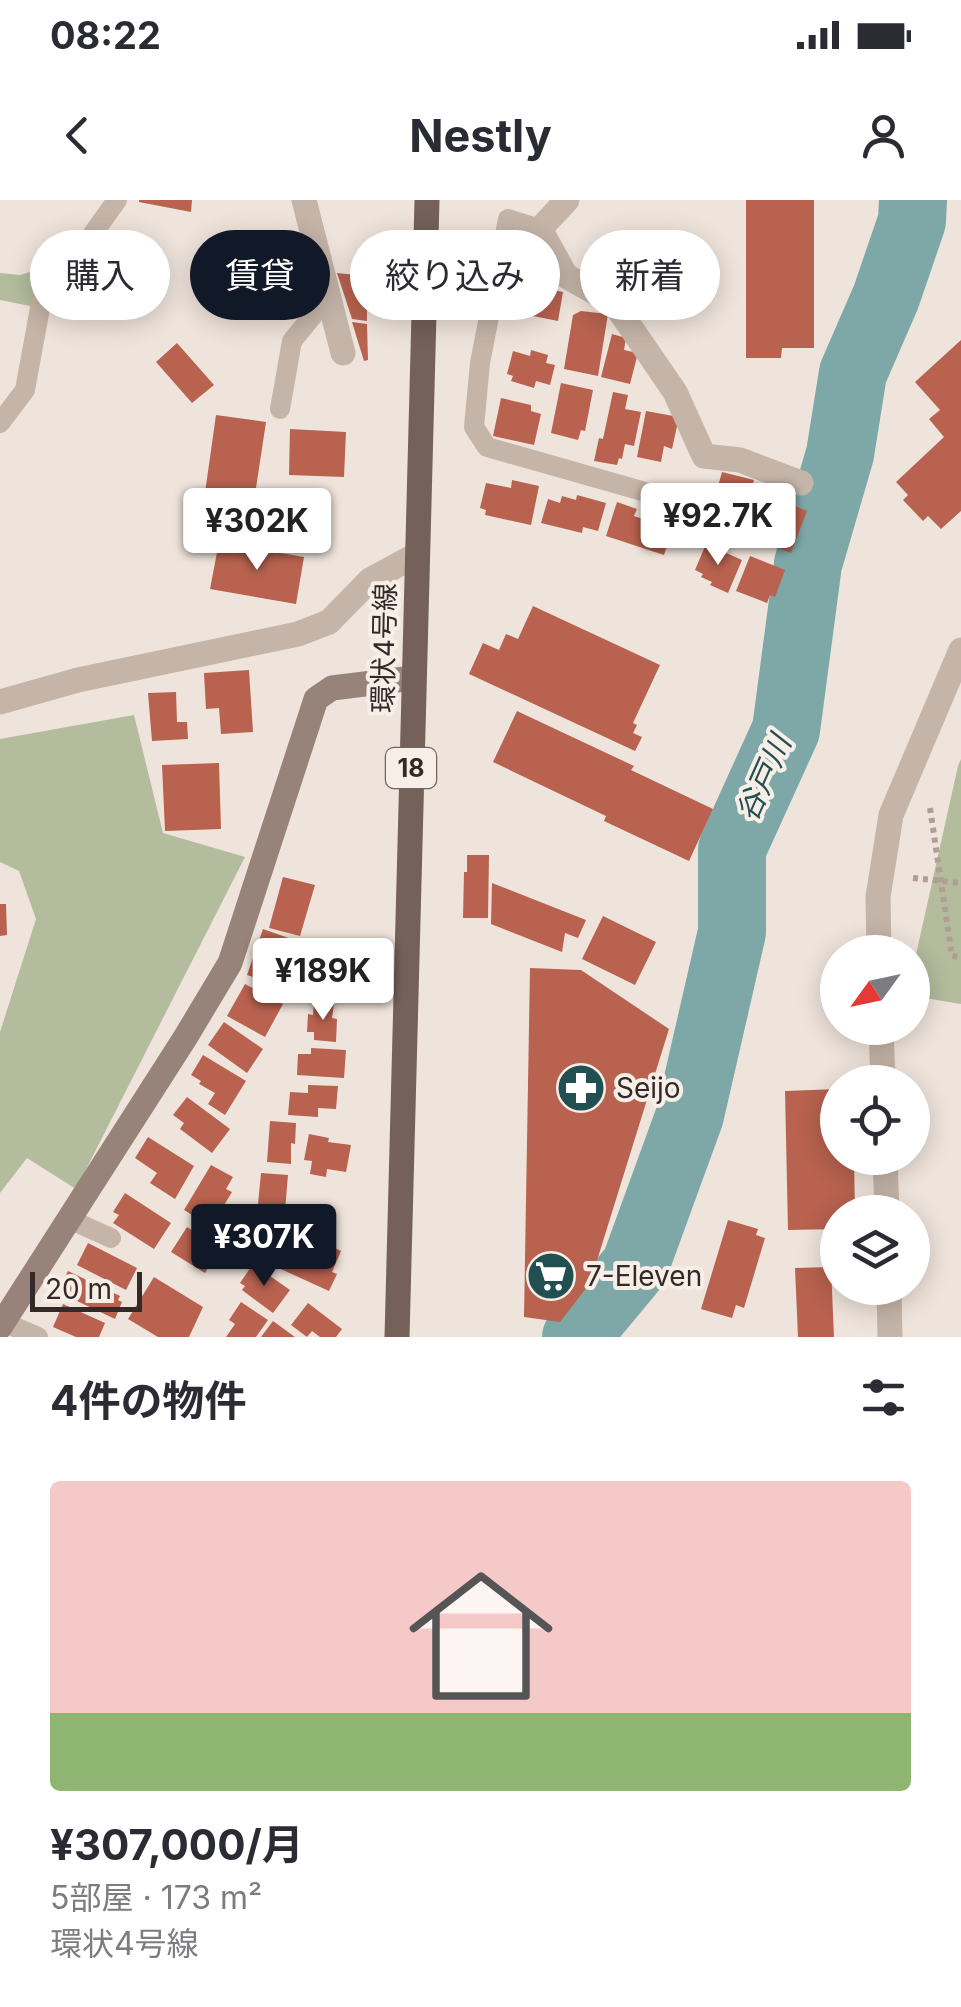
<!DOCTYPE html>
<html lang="ja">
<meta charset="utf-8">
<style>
:root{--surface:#fff;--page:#f7f7f7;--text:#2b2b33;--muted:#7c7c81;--accent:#111827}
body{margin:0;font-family:Inter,"Noto Sans JP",sans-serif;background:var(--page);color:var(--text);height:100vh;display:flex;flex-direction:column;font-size:38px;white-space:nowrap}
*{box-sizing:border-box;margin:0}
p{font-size:32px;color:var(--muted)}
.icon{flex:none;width:55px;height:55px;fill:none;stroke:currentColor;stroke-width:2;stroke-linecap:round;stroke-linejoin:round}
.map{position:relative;height:1137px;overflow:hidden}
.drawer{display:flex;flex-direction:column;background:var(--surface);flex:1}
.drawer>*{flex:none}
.guide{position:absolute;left:30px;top:30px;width:902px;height:90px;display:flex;gap:20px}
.needle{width:65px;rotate:237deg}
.buttons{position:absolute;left:820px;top:735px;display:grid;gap:20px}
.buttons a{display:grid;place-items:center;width:110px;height:110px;border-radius:50%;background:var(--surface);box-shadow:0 5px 25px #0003;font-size:50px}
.scale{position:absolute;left:30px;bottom:25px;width:112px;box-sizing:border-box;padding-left:10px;border:5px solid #332a28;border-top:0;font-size:28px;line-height:35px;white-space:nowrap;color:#332a28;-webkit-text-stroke:8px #f7eee7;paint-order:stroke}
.price{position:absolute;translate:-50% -85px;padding:0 22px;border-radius:10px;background:#fff;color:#222;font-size:32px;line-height:65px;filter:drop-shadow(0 2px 5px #0008)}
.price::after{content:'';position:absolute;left:50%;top:60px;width:30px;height:22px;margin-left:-15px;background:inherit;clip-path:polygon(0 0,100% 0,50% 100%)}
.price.active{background:var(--accent);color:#fff}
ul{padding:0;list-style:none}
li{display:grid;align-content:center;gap:20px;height:530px;padding:0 50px}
li span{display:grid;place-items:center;height:310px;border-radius:10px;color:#555}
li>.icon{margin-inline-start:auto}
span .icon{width:180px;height:180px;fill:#fffc;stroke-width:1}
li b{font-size:42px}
h2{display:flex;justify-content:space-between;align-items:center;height:120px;padding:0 50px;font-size:42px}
.tag{padding:0 35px;border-radius:45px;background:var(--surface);box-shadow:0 5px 25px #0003;font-size:35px;line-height:90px}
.tag.active{background:var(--accent);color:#fff}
.status{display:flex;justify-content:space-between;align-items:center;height:70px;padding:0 50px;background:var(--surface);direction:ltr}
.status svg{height:28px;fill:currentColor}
header{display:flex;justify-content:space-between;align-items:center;height:130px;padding:0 50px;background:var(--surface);font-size:45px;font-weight:700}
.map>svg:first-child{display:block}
.green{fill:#b3bc9d}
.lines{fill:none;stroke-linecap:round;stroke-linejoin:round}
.river{stroke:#7da8a7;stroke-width:68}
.building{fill:#b8624f}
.path{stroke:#b19e93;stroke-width:6;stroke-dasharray:5 5;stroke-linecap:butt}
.lane{stroke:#c5b4a8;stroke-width:20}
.street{stroke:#c5b4a8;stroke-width:25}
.secondary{stroke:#98837a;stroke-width:25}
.primary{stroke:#73615a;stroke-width:25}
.labels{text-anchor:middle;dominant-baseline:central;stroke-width:8;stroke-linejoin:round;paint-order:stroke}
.shield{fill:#f7eee7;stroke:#6e6561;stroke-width:2.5}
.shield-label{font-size:25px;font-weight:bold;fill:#332a28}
.street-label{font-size:28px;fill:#332a28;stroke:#f7eee7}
.poi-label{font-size:28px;fill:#332a28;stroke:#f7eee7;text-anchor:start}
.water-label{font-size:30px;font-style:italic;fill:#225050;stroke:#f7eee7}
</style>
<div class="status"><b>08:22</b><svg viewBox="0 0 49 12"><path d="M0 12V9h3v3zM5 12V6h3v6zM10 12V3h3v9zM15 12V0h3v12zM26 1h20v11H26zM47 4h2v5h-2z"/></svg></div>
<header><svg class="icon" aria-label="back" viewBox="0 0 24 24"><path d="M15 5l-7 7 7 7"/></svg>Nestly<svg class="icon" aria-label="person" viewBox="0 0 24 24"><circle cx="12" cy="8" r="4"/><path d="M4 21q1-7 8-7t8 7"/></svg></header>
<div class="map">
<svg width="961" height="1137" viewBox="0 0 961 1137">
<rect width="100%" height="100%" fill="#efe4db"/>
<path class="green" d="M73 59 40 108 0 100V73L20 75Z
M134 515 163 633 245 657 76 989 27 958 0 993V832L36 719 19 671 0 662V539Z
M961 559V804L913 796V768L958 566Z"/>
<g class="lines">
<path class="river" d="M576 1137 635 1066 690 915 732 732V649L786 530 808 364 840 254 853 173 886 97 912 21 913 0"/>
</g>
<path class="building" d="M139 0H192L191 12 139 2Z
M746 0H814V148H782L781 158H746Z
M526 67 546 71 543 88 563 92 558 121 518 113Z
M337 73 367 76V121L352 119Z
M581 111 608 114 598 176 564 169 573 115Z
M352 122 367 124 368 160 364 161Z
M612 134 626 138 624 150 638 153 630 184 601 177Z
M961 140V311L941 329 928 316 923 321 903 300 908 295 896 282 944 237 929 219 940 210 915 182Z
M177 143 214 185 192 203 156 162Z
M531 150 548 155 546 163 555 165 550 185 536 181 534 188 511 181 513 176 507 174 513 151 530 156Z
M561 183 593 190 585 231 581 230 578 240 551 233Z
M613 192 628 195 625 209 641 212 634 246 625 244 622 259 619 258 617 265 594 261 599 238 603 239Z
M501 198 531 205V211L541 214 534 245 493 236Z
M646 211 679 217 672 249 664 246 661 262 637 257Z
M216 215 266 222 251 321 202 314Z
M290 229 346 232 344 277 289 275Z
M722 272 754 280 753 283 767 287 759 319 727 310 728 304 714 300Z
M512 280 539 286 531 325 485 315 486 310 480 308 486 283 511 288Z
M776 294 792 300 791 304 807 311 791 353 765 343 772 325 765 323Z
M577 295 606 303 598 331 583 327 582 333 541 323 548 299 560 303 562 296 576 300Z
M617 302 637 309 634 316 664 326 660 340 668 343 664 355 606 336Z
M219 342 304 357 296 404 210 389Z
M706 344 742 360 728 393 710 385 712 382 701 377 703 374 695 370Z
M750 356 785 370 775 397 770 395 767 403 736 391Z
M533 406 660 465 633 523 637 525 633 533 642 537 635 551 469 474 483 443 499 450 506 434 518 439Z
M249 470 253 532 221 534 219 508 206 509 204 473Z
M176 492 177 522H187L188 539 152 541 148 493Z
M517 511 634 566 631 570 713 609 689 661 604 621 606 616 493 562Z
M219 563 221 629 165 631 162 565Z
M467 655H489L488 718H463L464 672H467Z
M283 677 315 685 300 736 269 728Z
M492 683 586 720 578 738 565 733 562 752 491 724Z
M0 704H6L7 735 0 736Z
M603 716 656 742 635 785 582 759Z
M263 729 300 742 285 788 247 775Z
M530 768 581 770 669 829 590 1083 560 1122 524 1117Z
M245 784 283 804 265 837 227 816Z
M314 802 334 804 332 818 337 819 336 842 314 840V832H307L308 814 313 815Z
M224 822 263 849 247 873 208 845Z
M311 848 346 850 344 878 297 875 298 854H311Z
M203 855 246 881 225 915 208 904 215 893 199 884 201 881 191 875Z
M308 885 338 886 336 909 318 908V917L288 915 290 892 308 893Z
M838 889V958H854L855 1012H838V1029L788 1030 785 891Z
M187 897 230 929 212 953 180 929 184 923 173 915Z
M270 921 296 923 295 944 291 943V964L267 962Z
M309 934 329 938 328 942 351 945 346 972 327 969 326 977 310 974 312 961 304 960Z
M148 937 194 966 175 999 150 983 157 973 135 958Z
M211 965 233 977 226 989 232 992 223 1007 230 1011 219 1031 184 1010Z
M261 973 288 975 285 1011 279 1010 277 1027 256 1025Z
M125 993 171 1023 154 1049 113 1023 119 1015 113 1012Z
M728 1020 758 1029 756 1035 765 1038 744 1108 736 1105 732 1118 701 1109Z
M285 1024 296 1029 298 1024 327 1038 325 1043 341 1051 332 1072 337 1074 329 1091 261 1060 273 1034 279 1037Z
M187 1027 199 1035 204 1028 224 1040 205 1073 171 1052Z
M88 1043 137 1068 126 1090 77 1065Z
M253 1064 290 1090 273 1113 242 1090 245 1086 240 1083Z
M831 1067 834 1137H798L795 1068Z
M68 1071 120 1096 118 1100 122 1102 115 1119 58 1092Z
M154 1077 203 1107 189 1137H158L128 1119Z
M241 1102 268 1120 256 1137H226L235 1124 229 1120Z
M308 1103 342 1129 336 1137H320L312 1131 307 1137 291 1125Z
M63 1104 105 1123 99 1137H76L53 1127Z
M273 1121 295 1137H261Z"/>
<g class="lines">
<path class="path" d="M930 608 952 756 961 757
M913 678 961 683"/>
<path class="lane" d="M540 29 508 19 480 163 474 227 487 247 642 291 700 314
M280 209 292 141 328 97
M0 223 25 190 40 108 117 0
M69 1019 111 1038
M3 1122 38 1137"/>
<path class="street" d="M304 0 343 153
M567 0 540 29 566 76 614 103 675 192 704 256 740 260 801 283
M0 502 78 480 298 434 329 422 370 380 416 355
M879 752 878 697 891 615 961 450
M881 828 883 882
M885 958 887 1012
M889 1088 890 1137"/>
<path class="secondary" d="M0 1127 185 838 230 763 316 499 332 488 413 478"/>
<path class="primary" d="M397 1137 427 0"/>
</g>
<defs>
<g id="pharmacy-disc" transform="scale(2.5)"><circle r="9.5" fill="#225050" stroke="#f7eee7"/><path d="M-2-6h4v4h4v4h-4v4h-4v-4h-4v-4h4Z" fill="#fff"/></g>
<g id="supermarket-disc" transform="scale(2.5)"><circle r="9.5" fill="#225050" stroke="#f7eee7"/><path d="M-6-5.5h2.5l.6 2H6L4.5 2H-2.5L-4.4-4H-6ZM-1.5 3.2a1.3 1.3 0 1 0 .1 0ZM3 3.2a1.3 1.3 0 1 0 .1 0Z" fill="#fff"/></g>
</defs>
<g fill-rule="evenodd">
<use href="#pharmacy-disc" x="581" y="888"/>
<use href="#supermarket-disc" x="551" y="1076"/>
</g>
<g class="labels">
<rect class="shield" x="386" y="548" width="50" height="40" rx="8"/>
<g class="shield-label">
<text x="411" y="568">18</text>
</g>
<g class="street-label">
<text transform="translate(384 448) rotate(-89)">環状4号線</text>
</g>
<g class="poi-label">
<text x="616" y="888">Seijo</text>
<text x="586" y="1076">7-Eleven</text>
</g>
<g class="water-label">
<text transform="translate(763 578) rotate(-66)">谷戸川</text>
</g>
</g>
</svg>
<div class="buttons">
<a><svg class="needle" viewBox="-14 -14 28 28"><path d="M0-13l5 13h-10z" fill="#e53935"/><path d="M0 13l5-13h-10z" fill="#7c7c81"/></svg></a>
<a><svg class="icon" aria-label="locate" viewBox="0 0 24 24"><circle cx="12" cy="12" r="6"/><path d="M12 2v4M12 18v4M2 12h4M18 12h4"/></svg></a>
<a><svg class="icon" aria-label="layers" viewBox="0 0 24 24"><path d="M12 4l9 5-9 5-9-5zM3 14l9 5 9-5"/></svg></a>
</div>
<div class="scale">20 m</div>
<b class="price" style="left:718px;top:368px">¥92.7K</b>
<b class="price" style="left:257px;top:373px">¥302K</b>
<b class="price" style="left:323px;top:823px">¥189K</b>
<b class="price active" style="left:264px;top:1089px">¥307K</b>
<div class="guide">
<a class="tag">購入</a>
<a class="tag active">賃貸</a>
<a class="tag">絞り込み</a>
<a class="tag">新着</a>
</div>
</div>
<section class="drawer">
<h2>4件の物件<svg class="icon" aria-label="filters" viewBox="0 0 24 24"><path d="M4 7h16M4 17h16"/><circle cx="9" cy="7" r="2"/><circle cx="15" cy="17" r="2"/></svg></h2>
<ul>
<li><span style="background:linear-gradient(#f6c9c9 75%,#8fb573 0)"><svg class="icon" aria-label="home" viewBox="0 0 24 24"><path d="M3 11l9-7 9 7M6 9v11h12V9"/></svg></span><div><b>¥307,000/月</b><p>5部屋 · 173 m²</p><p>環状4号線</p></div></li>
</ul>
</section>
